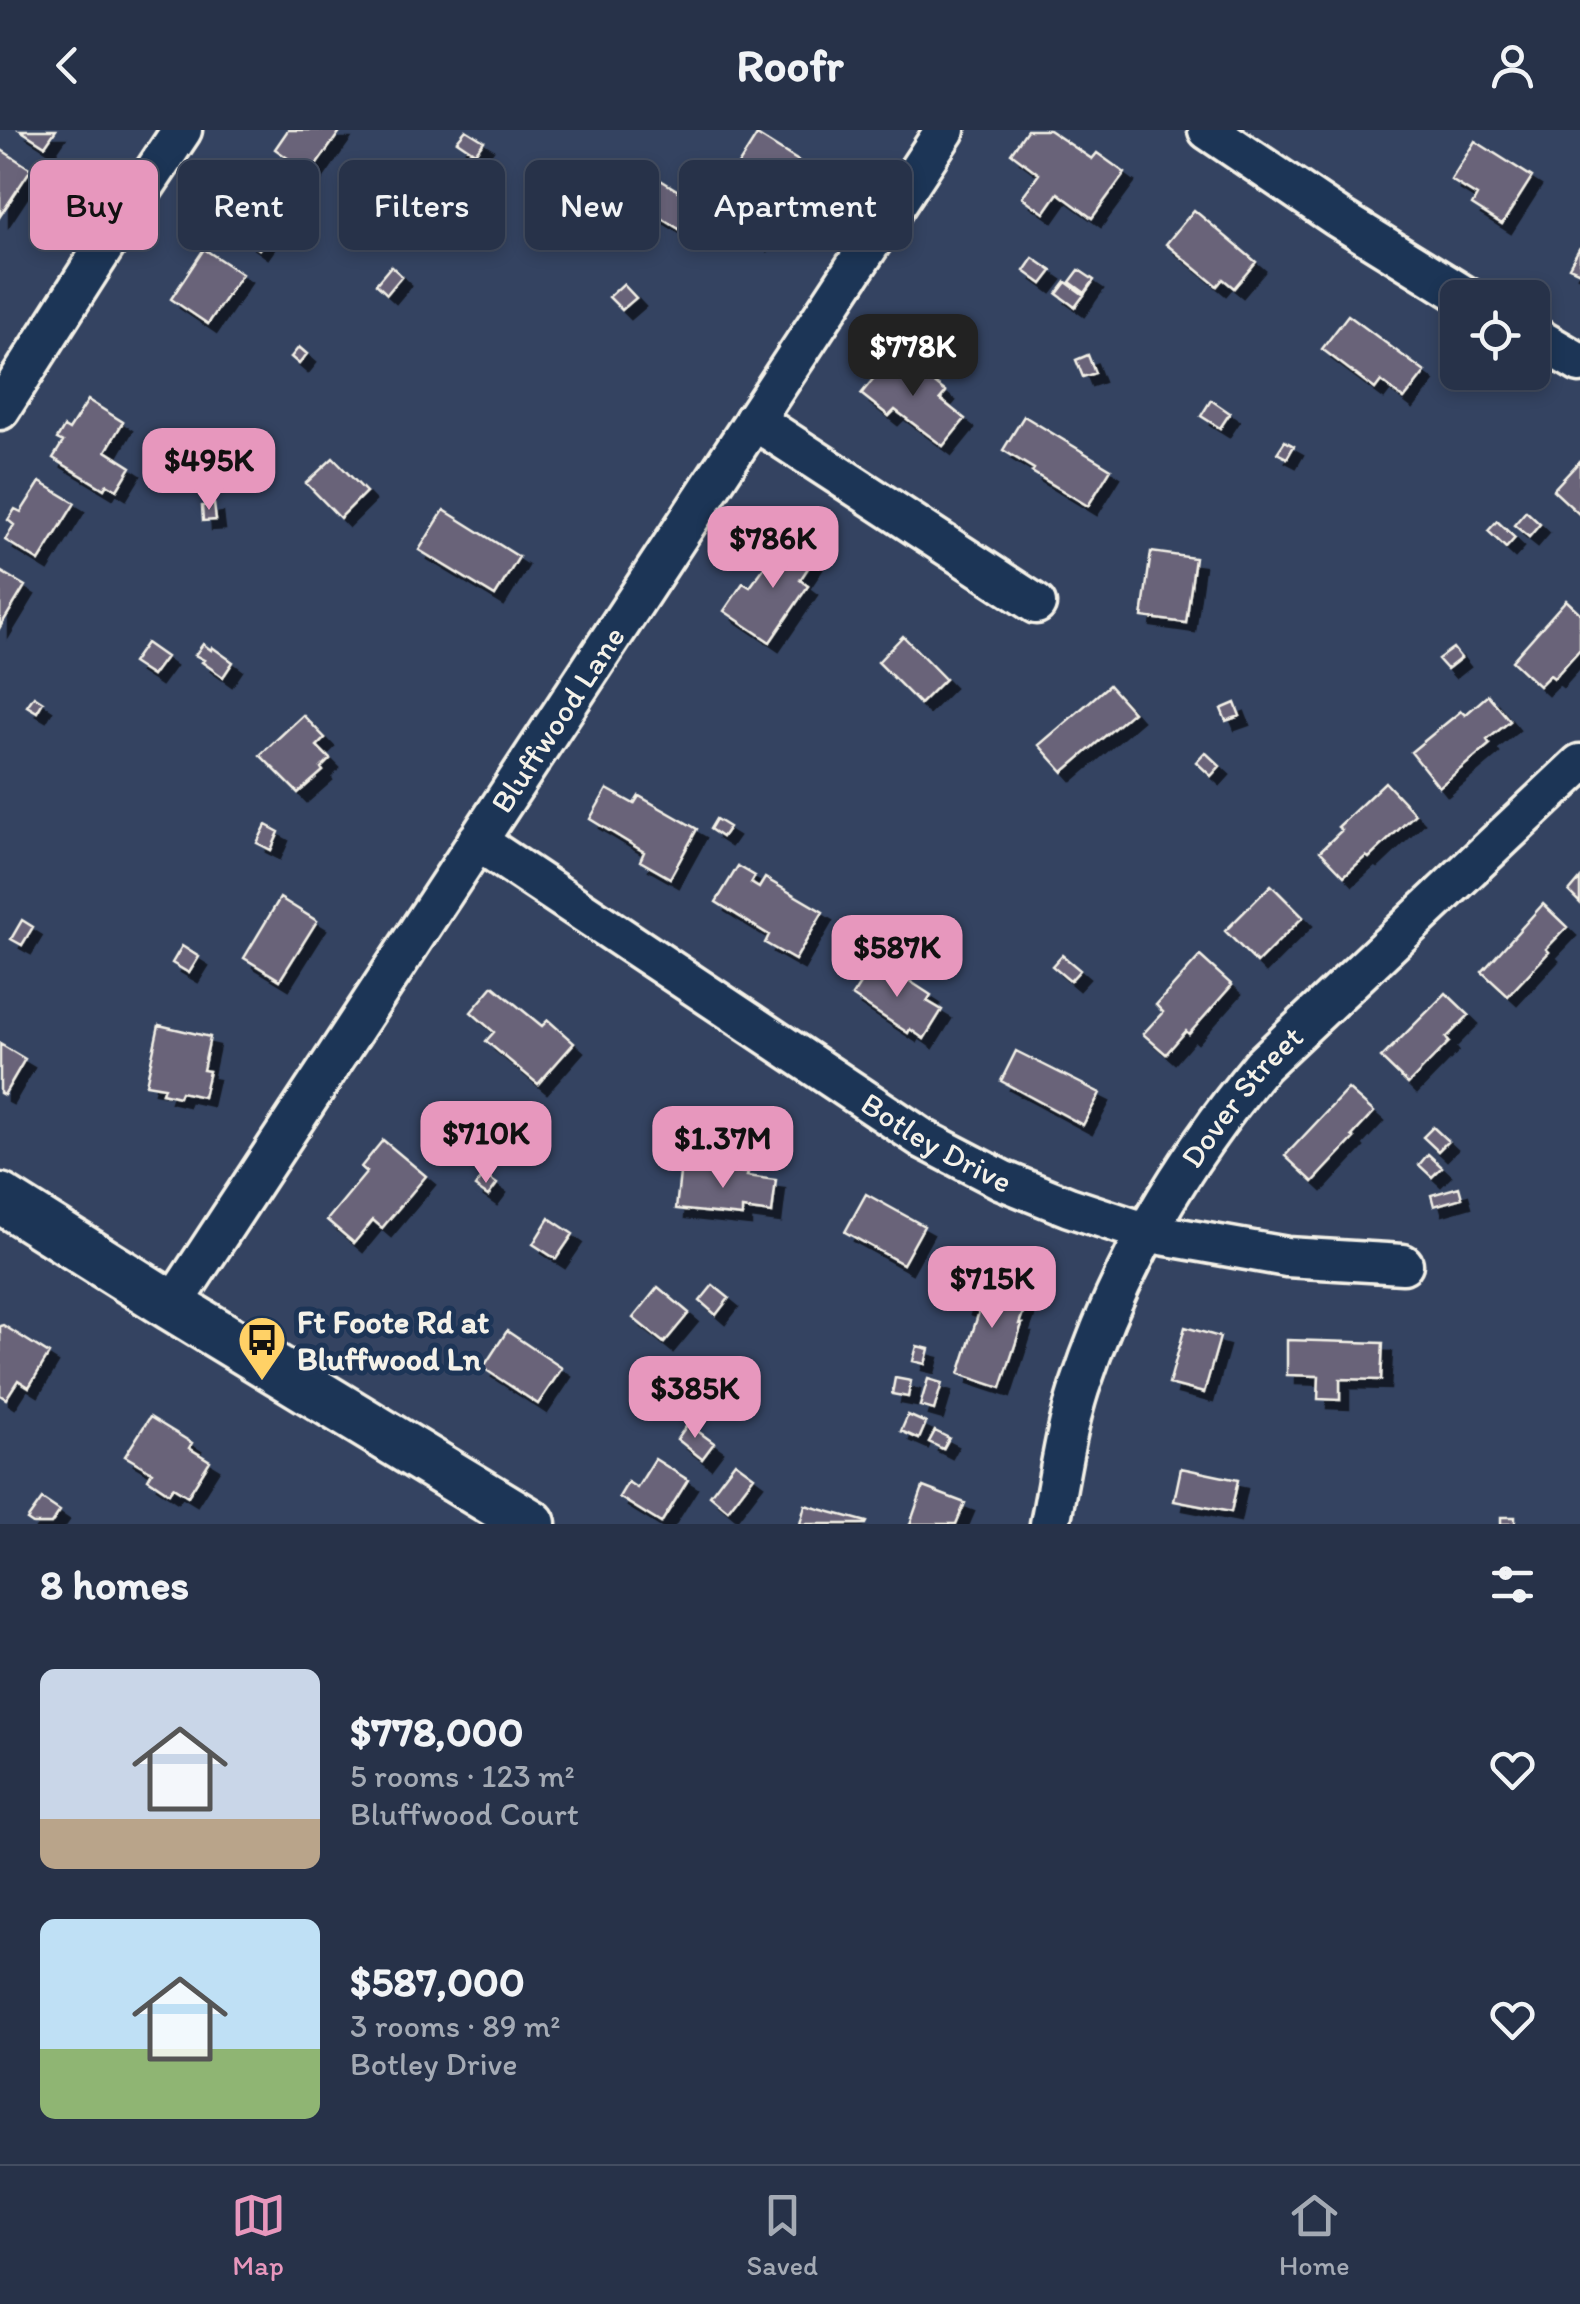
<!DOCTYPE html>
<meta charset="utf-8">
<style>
:root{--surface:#273249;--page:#2f3a50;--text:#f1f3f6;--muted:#a4aab4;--line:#434d61;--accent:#e797bd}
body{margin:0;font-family:Itim,sans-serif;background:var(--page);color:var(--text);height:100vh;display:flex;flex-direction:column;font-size:38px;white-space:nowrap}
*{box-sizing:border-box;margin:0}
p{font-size:32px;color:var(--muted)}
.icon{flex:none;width:55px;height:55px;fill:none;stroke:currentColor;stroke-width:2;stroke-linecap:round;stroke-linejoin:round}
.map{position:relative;height:1394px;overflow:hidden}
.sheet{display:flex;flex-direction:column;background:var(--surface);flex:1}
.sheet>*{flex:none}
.top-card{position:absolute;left:30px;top:30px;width:1000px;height:90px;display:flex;gap:20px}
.tools{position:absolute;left:1440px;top:150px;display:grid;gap:20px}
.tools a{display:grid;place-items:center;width:110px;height:110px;border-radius:15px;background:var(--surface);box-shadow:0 5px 15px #0003,0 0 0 2px var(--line);font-size:50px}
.price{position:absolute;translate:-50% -85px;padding:0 22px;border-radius:20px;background:var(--accent);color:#111;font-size:32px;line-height:65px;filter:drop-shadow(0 2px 5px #0008)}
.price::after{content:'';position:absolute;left:50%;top:60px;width:30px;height:22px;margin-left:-15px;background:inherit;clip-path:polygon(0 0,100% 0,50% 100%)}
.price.current{background:#222;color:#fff}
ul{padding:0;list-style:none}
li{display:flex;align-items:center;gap:30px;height:250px;padding:0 40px}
li span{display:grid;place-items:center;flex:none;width:280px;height:200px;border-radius:15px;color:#555}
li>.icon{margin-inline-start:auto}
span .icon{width:120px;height:120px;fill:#fffc;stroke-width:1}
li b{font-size:42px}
h2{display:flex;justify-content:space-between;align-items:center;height:120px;padding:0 40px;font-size:42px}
.chip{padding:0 35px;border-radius:15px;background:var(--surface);box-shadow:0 5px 15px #0003,0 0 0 2px var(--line);font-size:35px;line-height:90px}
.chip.current{background:var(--accent);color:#111}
header{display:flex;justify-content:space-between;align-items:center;height:130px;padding:0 40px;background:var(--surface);font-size:45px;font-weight:700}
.tab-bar{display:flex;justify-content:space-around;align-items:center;height:140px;border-top:2px solid var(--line);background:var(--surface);font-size:28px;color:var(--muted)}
.tab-bar a{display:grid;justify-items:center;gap:5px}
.tab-bar .current{color:var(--accent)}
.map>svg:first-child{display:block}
.building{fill:#696479;stroke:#f4f1e8;stroke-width:2.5;filter:url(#shadow)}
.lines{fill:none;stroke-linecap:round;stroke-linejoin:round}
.minor-casing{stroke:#f4f1e8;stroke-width:45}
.tertiary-casing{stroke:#f4f1e8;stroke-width:55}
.minor{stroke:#1d3557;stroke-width:38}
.tertiary{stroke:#1d3557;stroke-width:48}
.labels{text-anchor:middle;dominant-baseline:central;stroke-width:10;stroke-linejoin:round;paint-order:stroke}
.street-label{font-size:32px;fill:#f4f1e8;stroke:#1d3557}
.poi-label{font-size:32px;font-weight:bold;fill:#f4f1e8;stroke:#1d3557;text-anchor:start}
</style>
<header><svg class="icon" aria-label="back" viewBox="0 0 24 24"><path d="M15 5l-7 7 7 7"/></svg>Roofr<svg class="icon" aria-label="person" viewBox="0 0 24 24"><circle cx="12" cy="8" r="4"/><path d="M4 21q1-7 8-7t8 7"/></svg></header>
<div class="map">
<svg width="1580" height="1394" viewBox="0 0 1580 1394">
<defs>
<filter id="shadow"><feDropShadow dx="9" dy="9" stdDeviation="0" flood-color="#0009"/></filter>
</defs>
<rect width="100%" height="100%" fill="#344361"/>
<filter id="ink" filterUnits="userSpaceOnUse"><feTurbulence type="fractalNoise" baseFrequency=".01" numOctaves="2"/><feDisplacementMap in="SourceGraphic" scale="20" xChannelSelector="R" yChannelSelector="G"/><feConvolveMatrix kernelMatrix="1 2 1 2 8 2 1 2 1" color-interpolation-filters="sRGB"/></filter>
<g filter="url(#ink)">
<path class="building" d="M20 0H56L45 16Z
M288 0H341L310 44 275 19Z
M466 0 484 11 475 23 457 11Z
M1027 0H1049L1092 29 1097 23 1125 43 1092 88 1058 63 1044 83 1022 67 1039 44 1011 23Z
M757 5 808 37 784 75 788 77 780 92 774 88 759 113 709 81Z
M1475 11 1532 47 1502 94 1472 75 1477 66 1451 50Z
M0 19 31 39 0 86Z
M258 43 294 69 259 119 223 93Z
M659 49 701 75 684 102 642 76Z
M1194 80 1256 132 1234 158 1223 149 1217 156 1166 114Z
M412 85 423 94 412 109 400 100Z
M1580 117V142L1569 137Z
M204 119 242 144 208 194 171 169Z
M1033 128 1052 141 1042 154 1024 141Z
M391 136 402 146 387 164 376 154Z
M1079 140 1094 150 1085 163 1070 152Z
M1066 152 1084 165 1075 177 1057 164Z
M623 154 636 168 622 180 609 167Z
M1348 185 1425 242 1404 269 1381 251 1375 259 1322 219Z
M299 217 307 224 299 234 291 227Z
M895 222 946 262 940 269 965 289 943 316 895 280 889 286 861 264Z
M1088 225 1095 243 1083 247 1076 230Z
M88 270 123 292 106 321 131 337 117 360 107 354 104 359 53 328 63 312 57 309 64 297 69 300Z
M1211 270 1230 283 1220 298 1201 286Z
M1024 286 1111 339 1088 376 1032 342 1034 339 1003 320Z
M1285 311 1294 316 1287 328 1277 323Z
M333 328 366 362 340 388 306 353Z
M1580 331V385L1553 360Z
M40 352 75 373 39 431 5 410 14 395 8 390 15 379 21 382Z
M214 374 216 390 203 391 202 376Z
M444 380 519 427 495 466 419 420Z
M1526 381 1540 394 1529 407 1514 395Z
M1497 391 1515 408 1506 418 1488 401Z
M787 406 816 426 800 450 808 456 770 512 724 481 743 453 750 457Z
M1151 422 1195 428 1186 493 1142 487Z
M0 441 25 456 0 497Z
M1566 470 1580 483V519L1554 548 1550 545 1539 556 1512 531Z
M903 506 945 549 920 574 878 532Z
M146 513 166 527 152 546 132 533Z
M203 514 211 520 212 517 233 532 223 547 202 532 204 530 195 525Z
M1453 518 1461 528 1447 539 1438 529Z
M1109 555 1133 582 1063 642 1039 615Z
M1488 565 1510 591 1487 610 1490 614 1439 657 1411 622 1461 581 1465 585Z
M34 566 43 572 37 582 27 576Z
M1235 573 1240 586 1226 591 1221 579Z
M303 585 325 608 317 616 330 629 321 638 323 641 298 663 260 625Z
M1205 622 1220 636 1211 646 1196 632Z
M1385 652 1415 684 1369 728 1366 726 1344 746 1320 721 1342 700 1338 697Z
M607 659 634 674 639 666 697 699 670 748 640 731 644 722 590 689Z
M716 689 729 697 722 707 710 699Z
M266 695 279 702 271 720 257 713Z
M738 736 755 746 751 753 759 758 765 748 823 782 795 830 765 813 769 805 716 772Z
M1580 749V773L1569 762Z
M1271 755 1303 787 1257 833 1225 801Z
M280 768 317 791 280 850 244 828Z
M1543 774 1567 797 1546 819 1549 822 1508 866 1482 842Z
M22 790 33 797 22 815 11 809Z
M182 816 199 827 189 843 172 833Z
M1062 825 1080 840 1070 851 1052 836Z
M1200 826 1232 855 1189 904 1186 901 1166 924 1143 904 1163 882 1156 875Z
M876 829 931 865 927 871 942 880 924 909 910 899 908 903 852 866Z
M493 856 542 896 548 890 574 913 538 954 486 911 494 902 471 882Z
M1446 863 1469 885 1446 908 1449 912 1408 954 1381 928Z
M159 895 210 907 203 940 209 941 203 967 181 962 179 967 162 963 164 957 146 954Z
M0 914 25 929 4 965 0 963Z
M1016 921 1100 963 1083 995 1001 951Z
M1348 959 1374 982 1352 1006 1354 1008 1313 1052 1285 1026Z
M1433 997 1448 1011 1438 1021 1423 1007Z
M383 1010 426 1046 382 1098 373 1090 354 1113 327 1090 367 1042 361 1037Z
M1428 1024 1442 1037 1432 1047 1419 1035Z
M681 1034 748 1043 747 1046 776 1050 772 1083 742 1079V1086L676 1079Z
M484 1045 497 1054 488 1066 475 1057Z
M1459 1057 1462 1068 1434 1076 1431 1065Z
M866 1064 924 1096 903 1134 845 1102Z
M549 1088 573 1104 556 1129 533 1114Z
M972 1147 1029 1165 1019 1194H1022L1001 1258 959 1244 979 1182 962 1176Z
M713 1155 729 1168 716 1185 700 1171Z
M658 1157 689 1183 664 1213 633 1188Z
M3 1195 49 1224 29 1257 18 1250 6 1269 0 1265V1196Z
M1185 1197 1220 1207 1204 1263 1169 1254Z
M507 1201 562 1238 538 1274 483 1238Z
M1287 1210 1383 1213 1381 1250 1340 1249V1270L1318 1269 1319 1246 1287 1245Z
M917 1216 929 1219 925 1234 913 1231Z
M895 1248 911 1251 908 1267 892 1264Z
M928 1249 942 1253 934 1280 920 1276Z
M908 1285 926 1293 919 1309 901 1301Z
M150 1287 192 1313 189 1318 210 1331 188 1366 173 1357 169 1363 148 1349 152 1342 125 1326Z
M688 1294 714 1313 702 1329 677 1309Z
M935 1301 949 1308 943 1319 929 1312Z
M655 1329 688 1350 661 1393 619 1367 628 1352 637 1358Z
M735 1332 754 1346 728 1380 710 1365Z
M1181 1338 1238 1350 1231 1382 1174 1371Z
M923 1357 965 1373 956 1394H910Z
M42 1369 60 1381 51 1394H33L27 1390Z
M805 1375 867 1392 866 1394H800Z
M1501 1387H1515V1394H1501Z"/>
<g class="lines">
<g class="minor-casing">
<g id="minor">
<path d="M1208 0 1337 87 1468 168"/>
<path d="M1532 205 1580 233"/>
<path d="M0 280 106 114 182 0"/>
<path d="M754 290 1036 474"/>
<path id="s1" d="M477 711 925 1010 1002 1050 1069 1077 1145 1102 1287 1127 1403 1134"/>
<path id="s2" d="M172 1176 945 0"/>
<path id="s3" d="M1050 1394C1059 1349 1065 1303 1079 1259 1119 1137 1180 1034 1262 935L1580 634"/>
</g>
</g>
<g class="tertiary-casing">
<path id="tertiary" d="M0 1068 172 1176 531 1394"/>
</g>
<use href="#minor" class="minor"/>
<use href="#tertiary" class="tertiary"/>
</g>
</g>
<defs>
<g id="bus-pin" transform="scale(2.5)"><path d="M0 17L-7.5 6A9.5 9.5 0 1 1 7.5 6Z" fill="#ffd166" stroke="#1d3557"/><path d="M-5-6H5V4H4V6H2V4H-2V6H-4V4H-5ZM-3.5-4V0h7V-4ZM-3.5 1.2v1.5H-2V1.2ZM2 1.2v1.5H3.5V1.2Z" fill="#111"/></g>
</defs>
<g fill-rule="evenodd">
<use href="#bus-pin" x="262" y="1210"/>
</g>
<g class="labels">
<g class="street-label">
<text stroke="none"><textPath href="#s2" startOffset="702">Bluffwood Lane</textPath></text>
<text stroke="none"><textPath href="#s3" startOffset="475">Dover Street</textPath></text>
<text stroke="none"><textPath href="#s1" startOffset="550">Botley Drive</textPath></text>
</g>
<g class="poi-label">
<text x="297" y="1192">Ft Foote Rd at<tspan x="297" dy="37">Bluffwood Ln</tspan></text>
</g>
</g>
</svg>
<div class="tools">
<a><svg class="icon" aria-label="locate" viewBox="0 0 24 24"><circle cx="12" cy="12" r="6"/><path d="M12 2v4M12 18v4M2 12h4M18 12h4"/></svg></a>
</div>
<b class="price current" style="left:913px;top:269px">$778K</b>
<b class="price" style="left:209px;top:383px">$495K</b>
<b class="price" style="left:773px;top:461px">$786K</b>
<b class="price" style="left:897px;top:870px">$587K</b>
<b class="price" style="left:486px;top:1056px">$710K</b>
<b class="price" style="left:723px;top:1061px">$1.37M</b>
<b class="price" style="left:992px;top:1201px">$715K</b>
<b class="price" style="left:695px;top:1311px">$385K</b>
<div class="top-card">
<a class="chip current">Buy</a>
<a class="chip">Rent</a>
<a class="chip">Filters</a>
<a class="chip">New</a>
<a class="chip">Apartment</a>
</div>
</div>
<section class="sheet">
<h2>8 homes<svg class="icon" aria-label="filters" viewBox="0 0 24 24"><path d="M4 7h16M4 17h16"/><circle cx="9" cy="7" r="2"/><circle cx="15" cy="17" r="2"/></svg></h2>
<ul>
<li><span style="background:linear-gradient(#c9d6e8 75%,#b9a48a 0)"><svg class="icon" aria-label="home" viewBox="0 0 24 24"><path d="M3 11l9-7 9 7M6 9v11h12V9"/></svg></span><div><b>$778,000</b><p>5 rooms · 123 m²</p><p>Bluffwood Court</p></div><svg class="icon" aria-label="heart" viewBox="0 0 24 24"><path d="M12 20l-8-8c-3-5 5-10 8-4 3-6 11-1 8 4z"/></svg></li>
<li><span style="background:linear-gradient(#bfe0f5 65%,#8fb573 0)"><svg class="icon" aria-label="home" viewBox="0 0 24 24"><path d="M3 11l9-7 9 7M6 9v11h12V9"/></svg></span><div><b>$587,000</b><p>3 rooms · 89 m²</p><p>Botley Drive</p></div><svg class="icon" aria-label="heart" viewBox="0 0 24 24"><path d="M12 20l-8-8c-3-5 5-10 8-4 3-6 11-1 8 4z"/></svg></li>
</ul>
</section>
<nav class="tab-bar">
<a class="current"><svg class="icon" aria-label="map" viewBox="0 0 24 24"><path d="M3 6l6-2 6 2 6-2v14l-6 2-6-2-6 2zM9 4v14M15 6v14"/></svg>Map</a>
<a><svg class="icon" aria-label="saved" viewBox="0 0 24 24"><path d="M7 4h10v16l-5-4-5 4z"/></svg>Saved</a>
<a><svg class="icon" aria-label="home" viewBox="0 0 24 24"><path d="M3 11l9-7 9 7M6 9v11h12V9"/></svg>Home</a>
</nav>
